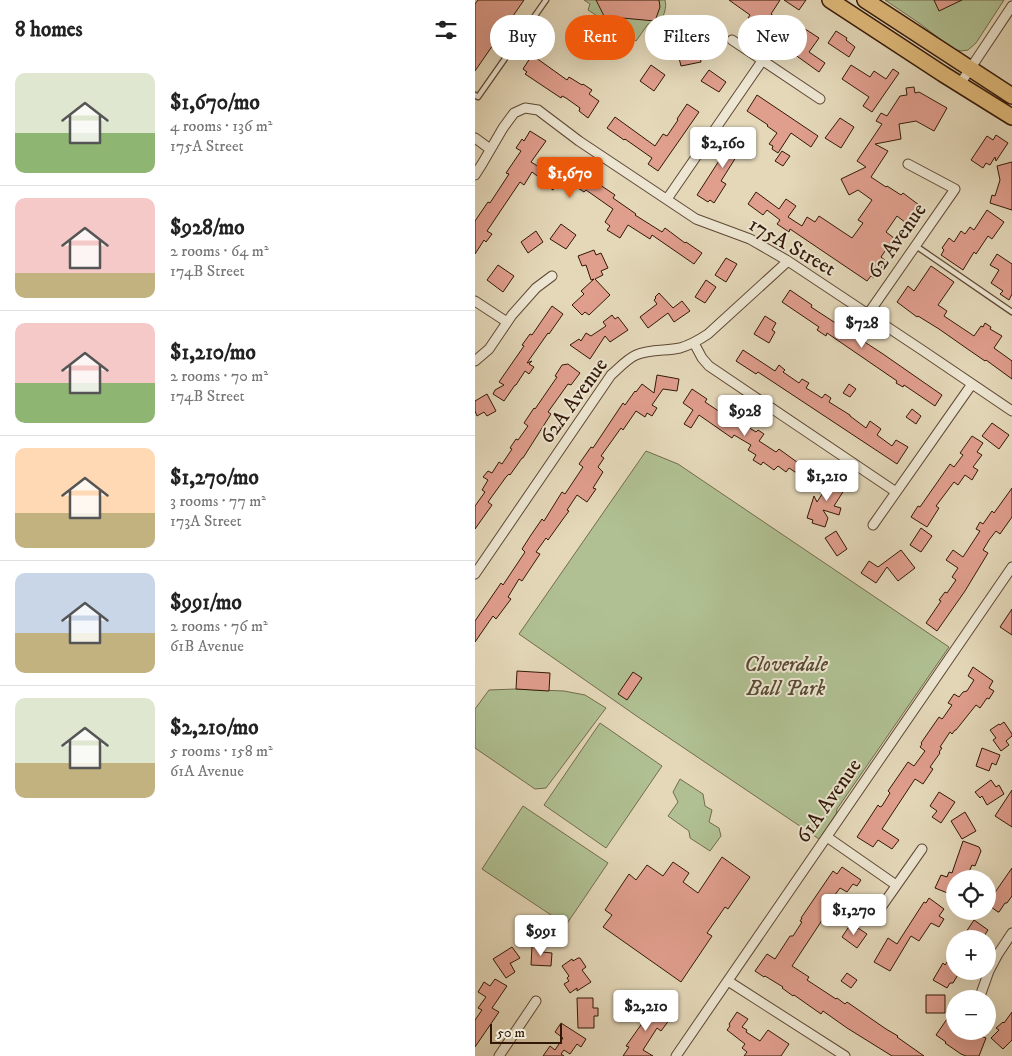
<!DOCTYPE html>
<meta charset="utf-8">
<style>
:root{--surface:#fff;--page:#f6f6f6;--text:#222;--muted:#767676;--line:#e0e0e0;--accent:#ea580c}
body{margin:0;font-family:"IM FELL DW Pica",serif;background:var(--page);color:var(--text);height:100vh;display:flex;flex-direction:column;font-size:19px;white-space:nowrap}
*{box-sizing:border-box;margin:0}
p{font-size:16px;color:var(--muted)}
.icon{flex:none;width:28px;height:28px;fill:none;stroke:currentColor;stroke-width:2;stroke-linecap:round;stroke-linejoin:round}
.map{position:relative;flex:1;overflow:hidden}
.details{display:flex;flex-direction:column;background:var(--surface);width:475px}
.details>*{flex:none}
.hud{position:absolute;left:15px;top:15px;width:446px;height:45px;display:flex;gap:10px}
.tools{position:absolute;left:471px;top:870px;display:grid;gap:10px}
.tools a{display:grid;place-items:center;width:50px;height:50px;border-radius:50%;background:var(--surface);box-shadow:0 5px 20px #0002;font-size:25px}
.scale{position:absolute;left:15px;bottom:12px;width:72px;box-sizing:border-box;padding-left:5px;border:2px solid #331808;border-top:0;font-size:14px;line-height:18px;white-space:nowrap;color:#331808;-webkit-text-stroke:4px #ede6d2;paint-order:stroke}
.price{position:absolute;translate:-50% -42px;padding:0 11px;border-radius:5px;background:#fff;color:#222;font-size:16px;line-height:32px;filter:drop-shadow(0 1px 2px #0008)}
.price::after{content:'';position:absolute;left:50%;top:30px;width:15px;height:11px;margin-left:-8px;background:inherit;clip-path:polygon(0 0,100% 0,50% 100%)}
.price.current{background:var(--accent);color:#fff}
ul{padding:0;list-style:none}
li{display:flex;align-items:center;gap:15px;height:125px;padding:0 15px}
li+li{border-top:1px solid var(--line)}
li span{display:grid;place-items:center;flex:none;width:140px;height:100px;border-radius:10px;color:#555}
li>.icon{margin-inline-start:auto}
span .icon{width:60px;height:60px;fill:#fffc;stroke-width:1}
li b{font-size:21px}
h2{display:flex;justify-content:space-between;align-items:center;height:60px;padding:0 15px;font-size:21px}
.pill{padding:0 18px;border-radius:22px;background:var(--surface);box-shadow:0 5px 20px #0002;font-size:18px;line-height:45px}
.pill.current{background:var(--accent);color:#fff}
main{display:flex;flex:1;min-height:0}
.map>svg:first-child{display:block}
.green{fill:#b0c092;stroke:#726c4d}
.building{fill:#e09e8d;stroke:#331808}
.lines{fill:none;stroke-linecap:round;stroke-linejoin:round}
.service-casing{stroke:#5f4834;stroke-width:7}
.minor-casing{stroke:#5f4834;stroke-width:11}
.trunk-casing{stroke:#331808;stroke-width:18}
.service{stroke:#ede6d2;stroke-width:4.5}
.minor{stroke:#ede6d2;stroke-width:9}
.trunk{stroke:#e2bc7c;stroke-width:15}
.labels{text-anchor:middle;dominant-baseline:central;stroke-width:4;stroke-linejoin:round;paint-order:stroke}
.street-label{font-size:21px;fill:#331808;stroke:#ede6d2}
.park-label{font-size:21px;font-style:italic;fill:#584a31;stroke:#ede6d2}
</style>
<main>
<section class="details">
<h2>8 homes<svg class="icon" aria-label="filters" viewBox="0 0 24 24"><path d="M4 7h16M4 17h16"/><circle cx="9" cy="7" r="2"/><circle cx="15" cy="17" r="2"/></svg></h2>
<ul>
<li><span style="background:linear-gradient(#dfe7d0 60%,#8fb573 0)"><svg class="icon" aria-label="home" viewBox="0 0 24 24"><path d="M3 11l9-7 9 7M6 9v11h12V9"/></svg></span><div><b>$1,670/mo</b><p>4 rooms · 136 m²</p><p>175A Street</p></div></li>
<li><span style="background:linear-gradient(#f6c9c9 75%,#c2b280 0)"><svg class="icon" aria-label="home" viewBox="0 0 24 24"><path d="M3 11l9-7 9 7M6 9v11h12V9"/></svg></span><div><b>$928/mo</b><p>2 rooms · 64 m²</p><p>174B Street</p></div></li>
<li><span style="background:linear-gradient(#f6c9c9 60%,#8fb573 0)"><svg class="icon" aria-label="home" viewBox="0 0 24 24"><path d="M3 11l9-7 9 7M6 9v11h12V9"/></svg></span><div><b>$1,210/mo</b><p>2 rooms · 70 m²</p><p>174B Street</p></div></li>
<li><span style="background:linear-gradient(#ffd9b3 65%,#c2b280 0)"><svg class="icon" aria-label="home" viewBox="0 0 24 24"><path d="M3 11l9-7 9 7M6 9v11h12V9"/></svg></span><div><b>$1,270/mo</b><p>3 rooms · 77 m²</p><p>173A Street</p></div></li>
<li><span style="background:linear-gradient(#c9d6e8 60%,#c2b280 0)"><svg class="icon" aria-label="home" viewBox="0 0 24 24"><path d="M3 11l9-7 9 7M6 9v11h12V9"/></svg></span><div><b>$991/mo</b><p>2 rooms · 76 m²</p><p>61B Avenue</p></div></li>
<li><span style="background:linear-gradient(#dfe7d0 65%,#c2b280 0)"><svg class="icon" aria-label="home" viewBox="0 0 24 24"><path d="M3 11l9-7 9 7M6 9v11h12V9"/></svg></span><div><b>$2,210/mo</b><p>5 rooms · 158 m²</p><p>61A Avenue</p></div></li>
</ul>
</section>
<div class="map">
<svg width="537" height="1056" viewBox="0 0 537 1056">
<rect width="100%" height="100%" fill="#e4d8b9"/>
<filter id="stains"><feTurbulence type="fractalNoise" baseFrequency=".004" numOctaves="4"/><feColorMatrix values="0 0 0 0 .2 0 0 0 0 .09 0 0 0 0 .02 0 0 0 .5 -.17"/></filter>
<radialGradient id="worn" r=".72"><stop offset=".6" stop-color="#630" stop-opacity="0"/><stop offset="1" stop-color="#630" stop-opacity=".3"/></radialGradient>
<path class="green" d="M109 0H190C192 8 189 14 186 21L183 22 181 24H173L161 41 113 10 115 4Z
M410 0H529L501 43 493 50 486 51 478 49 444 23Z
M171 451 203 464 474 647 362 809 361 814 344 839 163 717 44 634Z
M41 689 89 691 110 695 131 708 71 788 60 789 0 748V709L14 690Z
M125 723 187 766 131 848 69 805Z
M205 779 228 794 230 806 237 810 234 822 244 828 246 836 235 851 215 838 214 831 193 816 203 802 198 792Z
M48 806 133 863 91 925 7 869Z"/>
<path class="building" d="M3 0H49L0 71V4Z
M121 0H184L185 7 180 21 136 17 131 20Z
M254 0H305L296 14 320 32 324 25 344 38 334 52 350 63 344 72 319 54 318 55 296 41 297 40 290 34 293 30 273 18 275 15Z
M309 0H331L324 10Z
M459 0H487L464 11Z
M217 17 229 19 225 38 208 35 210 26 214 27Z
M361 31 372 38 371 40 380 47 374 57 353 43Z
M223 46 226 62 206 66 203 54 216 52 215 48Z
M57 55 92 80 94 77 107 85 108 84 117 90 114 94 124 101 113 118 104 111 105 108 91 98 87 96 86 98 50 74 52 72 48 69Z
M176 65 190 75 179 91 165 81Z
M376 65 395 77 399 71 411 79 418 69 424 73 397 112 388 106 394 97 367 79Z
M234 70 251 82 244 92 226 81Z
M439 87 440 93 444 92 472 108 459 131 441 121 424 124 426 139 400 144 413 151 396 177 411 187 412 186 426 195 428 193 448 208 435 226 422 216 411 232 419 238 406 257 411 261 399 278 396 276 392 281 315 229 314 232 302 224 305 220 292 210 288 215 273 204 281 192 304 209 311 199 321 206 313 217 327 226 332 217 340 222 344 216 377 238 388 223 383 220 397 200 383 190 374 195 366 179 391 167 382 161 407 124 401 121 406 113 412 116 425 96 432 95 431 88Z
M282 95 343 136 336 147 316 133 303 153 297 149 298 146 294 144 302 133 292 126 293 125 272 111Z
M212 104 224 112 183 171 173 164 177 158 150 139 149 140 132 128 140 117 180 146 188 134 192 136 203 120 202 119Z
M365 118 379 127 366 148 350 138Z
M55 131 71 141 56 162 69 170 78 157 85 162 87 159 140 195 138 198 161 214 160 215 187 232 190 228 210 243 211 242 227 253 219 264 177 235 175 239 153 225 145 238 132 230 135 226 130 222 138 209 111 190 109 192 87 177 78 190 72 186 73 184 57 172 49 185 45 182 12 231 17 234 11 242 9 240 0 254V221L13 202 15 203 34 174 31 173 46 151 41 148 47 139 49 141Z
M265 131 275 138 264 155 263 154 246 181 251 184 239 203 235 200 233 202 222 195 249 153Z
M521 135 533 143 521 161 520 157 515 165 511 163 508 168 496 160 512 136 518 140Z
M307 151 315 156 308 166 300 161Z
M537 162V210L515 203 517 195 520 196 525 180 522 166Z
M512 210 529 222 517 239 513 236 501 254 499 252 488 270 466 255 469 250 467 248 474 238 479 242 486 231 490 234 495 227 499 230Z
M86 224 101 235 91 249 75 239Z
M61 231 68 242 53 253 46 242Z
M119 250 121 255 126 253 133 268 126 271 128 275 120 279 135 295 114 315 110 312 107 315 97 305 109 294 106 291 119 279 116 280 111 265 107 266 103 256Z
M522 254 537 264V294L534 300 525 294 528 291 516 283 524 270 515 265Z
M251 258 262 264 251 282 240 275Z
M23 265 39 276 28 292 12 280Z
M456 266 479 282 463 305 472 311 469 316 499 336 506 326 508 327 510 323 516 327 515 329 527 336 519 348 537 361V379L511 360 510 361 494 350 464 329 443 316 442 317 422 302 433 286 439 291Z
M231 280 241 287 230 303 220 297Z
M315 290 337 305 336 307 408 354 467 395 460 406 429 385 428 387 421 383 422 381 352 333 351 336 342 330 344 327 307 302Z
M184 293 198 308 207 301 215 311 199 322 193 313 173 328 165 317 182 304 179 300 181 298 180 297Z
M77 306 88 314 74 334 73 333 52 363 57 361 54 364 59 367 54 374 50 371 41 385H40L29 401 18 394 20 390 29 385 24 382 49 346 47 345 55 334 57 335Z
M137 315 140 319 143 317 153 330 135 342 130 336 115 359 95 345 104 339 106 341 111 333 116 336 131 326 128 322Z
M290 316 301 323 297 330 300 332 294 343 279 334Z
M268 350 300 371 304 365 310 370 308 372 324 383 327 379 334 383 331 388 347 398 350 394 356 398 354 402 375 415V416L391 428 395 421 406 429 402 435 417 446 421 440 433 447 422 464 283 372 281 374 261 361Z
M93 364 105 373 96 385 93 384 73 412 76 414 48 458H47L35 475 34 474 31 477 13 502 17 505 0 529V506L10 492 7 490 13 480 8 477 13 471 17 473 24 462 27 464 37 449 35 448 41 439 43 440 53 426 49 423 59 408 60 409 82 377 80 376 87 365Z
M182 375 204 379 202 391 188 389 177 405 182 408 177 416 172 413 170 417 161 411 148 430 146 428 126 456 129 458 123 467 128 472 118 488 121 489 112 502 102 495 92 510 94 511 88 519 73 540 71 538 61 552 65 554 47 581 44 579 33 597 36 599 21 619 18 616 0 642V621L26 583 28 585 50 552 47 549 56 535 67 519 69 521 87 492 90 494 108 467 104 464 116 447 118 448 148 403 150 405 160 391 161 392 167 384 179 393Z
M374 384 381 389 375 397 368 393Z
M217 389 232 399 230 402 245 412 248 408 255 413 254 415 281 432 283 430 289 434 284 441 301 452 304 449 326 465 328 462 344 472 337 483 314 468 311 472 303 466 299 470 288 462 286 465 278 460 281 455 273 450 276 445 259 435 257 438 224 415 216 428 209 424 218 410 208 403Z
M12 394 21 411 12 416 9 412 2 416 0 411V401Z
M437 409 446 416 441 424 431 417Z
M517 423 534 435 524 449 507 436Z
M497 436 508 443 502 452 507 455 498 467 503 470 497 480 490 475 483 485 479 482 461 506 464 508 452 527 436 517 443 506 445 507 475 464 479 467 488 455 485 453Z
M356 474 373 484 359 506 366 508 364 515 348 510 353 518 350 527 337 523 338 520 332 518 339 496 342 502 355 482 352 480Z
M537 488V517L525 534 521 531 514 540 508 550 513 553 490 591 462 631 451 623 466 601 464 600 470 592 472 593 481 580 477 577 483 568 471 560 478 550 488 557 505 531 501 529 505 522 508 524 517 511 519 513Z
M446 528 457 536 446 552 435 545Z
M361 531 372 549 362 556 350 538Z
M426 550 440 568 423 581 412 567 401 583 386 573 394 561 403 567Z
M537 609V635L525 627Z
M498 667 518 681 514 688 519 691 514 699 512 698 505 708 501 705 481 730H480L477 734 475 732 465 747 467 748 464 752 465 753 455 767 458 769 448 784 440 779 407 829 424 840 417 849 403 840 398 847 382 837 403 805 405 807 407 806 415 793 413 791 433 762 439 766 450 751 445 747 447 744 446 743 464 717 467 719 468 718 477 705 473 703 479 694 484 697 488 692 492 691 499 680 493 676Z
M42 671 75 673 74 691 41 689Z
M158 672 167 678 152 700 143 694Z
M529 722 537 734V736L531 741 534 745 526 751 518 740 521 738 515 730 524 724 525 725Z
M507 748 525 755 521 765 517 763 514 771 501 766Z
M516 780 521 787 524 785 529 794 512 805 507 796 505 798 500 792Z
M537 790V827L520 816Z
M464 792 480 802 466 823 457 817 462 811 455 806Z
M490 812 501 831 487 839 476 821Z
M488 841 504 847 506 851 500 866 497 865 491 879H480V896L460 888 466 875 472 877 474 872 477 873Z
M247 857 275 877 253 909 250 907 232 933 237 936 206 982 128 927 137 915 130 910 154 874 161 880 172 865 188 876 198 862 214 873 208 882 223 893Z
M367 867 386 880 382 886 378 884 372 892 365 888 356 900 359 902 317 966 334 977 332 980 361 999 362 998 370 1004 372 1002 411 1029 423 1036 422 1037 449 1056H417L372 1028 348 1011 346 1014 319 995 318 996 307 988 308 987 290 976 289 977 280 971 292 954 300 959 315 936H318L327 922 325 921 327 918H326L358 871 362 874Z
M537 868V896L532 903H530L524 912H523L512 904V895L516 898Z
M454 898 469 909 464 916 469 919 464 927 456 923 444 941 436 936 415 971 399 962 413 938 422 944 449 902 451 903Z
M499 920 513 930 507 939H494L489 935Z
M375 925 382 930 383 928 392 934 382 948 367 937Z
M57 946 68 947 67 952 77 953 76 966 56 965Z
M37 947 45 958 36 963H35L40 972 31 978 18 959Z
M480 951V971L484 973 478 983H475L472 988 458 980 468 963 470 965Z
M103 958H105L111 967 107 970 116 982 102 991V988L95 993 89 984 94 981 92 978 94 976 87 966 97 959 98 961Z
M372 973 382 980 376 988 366 981Z
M20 979 32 986 17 1008 24 1012 0 1047V1020L7 1010 3 1008 11 997 3 992 9 982 15 986Z
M451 995H470V1013H451Z
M102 998H118V1008H123V1016H119V1028H103Z
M173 1004 195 1019 186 1031 182 1028 168 1050 178 1056H148L154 1047 151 1046 168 1022 166 1021 170 1016 167 1014Z
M262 1012 273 1019 267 1027 272 1030 271 1032 285 1041 293 1030 314 1044 306 1056H269L272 1052 267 1048 270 1044 252 1030 255 1026 254 1024Z
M537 1012V1040L528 1049 516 1038 524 1030 521 1028 528 1022 529 1023Z
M472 1019 480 1024V1031H493L511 1038 504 1056H491L486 1054 470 1043 471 1042 461 1035Z
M86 1023 111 1039 106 1047 102 1044 95 1054 89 1050 86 1054 89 1056H68L75 1046 80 1050 88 1038 80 1032Z"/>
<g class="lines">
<g class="service-casing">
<path id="service" d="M0 95 3 97 71 0
M441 246 537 312"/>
</g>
<g class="minor-casing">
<path id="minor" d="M257 40 345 99
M485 84 537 6
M0 138 15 149
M0 175 7 164 28 128 39 113 50 108 63 110 104 141 221 219 275 239 313 261 447 350 537 411
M192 199 287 61
M0 301 32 322
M393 314 480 189 433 164
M219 343 227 358 234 366 421 492
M0 361 14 349 37 315 61 288 77 276
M398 525 497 384
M0 574 136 375C144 368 152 359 161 355 175 349 191 351 205 348 215 345 224 340 233 334L313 261
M352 837 421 885
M407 906 447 849
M253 981 370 1056
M504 999 514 971 523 954 537 933
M24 1056 61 1001
M201 1056 537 567"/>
</g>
<g class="trunk-casing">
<path id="trunk" d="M355 0 468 74 537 117
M390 0 537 96"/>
</g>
<use href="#service" class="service"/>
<use href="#minor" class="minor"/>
<use href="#trunk" class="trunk"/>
</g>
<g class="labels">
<g class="street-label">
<text transform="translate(422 241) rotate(-55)">62 Avenue</text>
<text transform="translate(317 247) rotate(30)">175A Street</text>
<text transform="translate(99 401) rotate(-54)">62A Avenue</text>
<text transform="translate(354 801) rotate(-55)">61A Avenue</text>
</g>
<g class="park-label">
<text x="311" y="665">Cloverdale<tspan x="311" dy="24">Ball Park</tspan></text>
</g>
</g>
<rect width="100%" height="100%" filter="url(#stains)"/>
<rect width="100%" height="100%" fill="url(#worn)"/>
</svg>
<div class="tools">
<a><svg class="icon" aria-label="locate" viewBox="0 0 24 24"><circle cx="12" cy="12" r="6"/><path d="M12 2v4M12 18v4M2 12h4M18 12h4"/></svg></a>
<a>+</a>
<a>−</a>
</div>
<div class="scale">50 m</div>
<b class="price" style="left:248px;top:169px">$2,160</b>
<b class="price current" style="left:95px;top:199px">$1,670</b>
<b class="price" style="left:387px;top:349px">$728</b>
<b class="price" style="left:270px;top:437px">$928</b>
<b class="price" style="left:352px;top:502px">$1,210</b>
<b class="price" style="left:379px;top:936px">$1,270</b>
<b class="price" style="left:66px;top:957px">$991</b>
<b class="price" style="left:171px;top:1032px">$2,210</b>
<div class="hud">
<a class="pill">Buy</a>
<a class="pill current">Rent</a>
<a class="pill">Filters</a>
<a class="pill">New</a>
</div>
</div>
</main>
